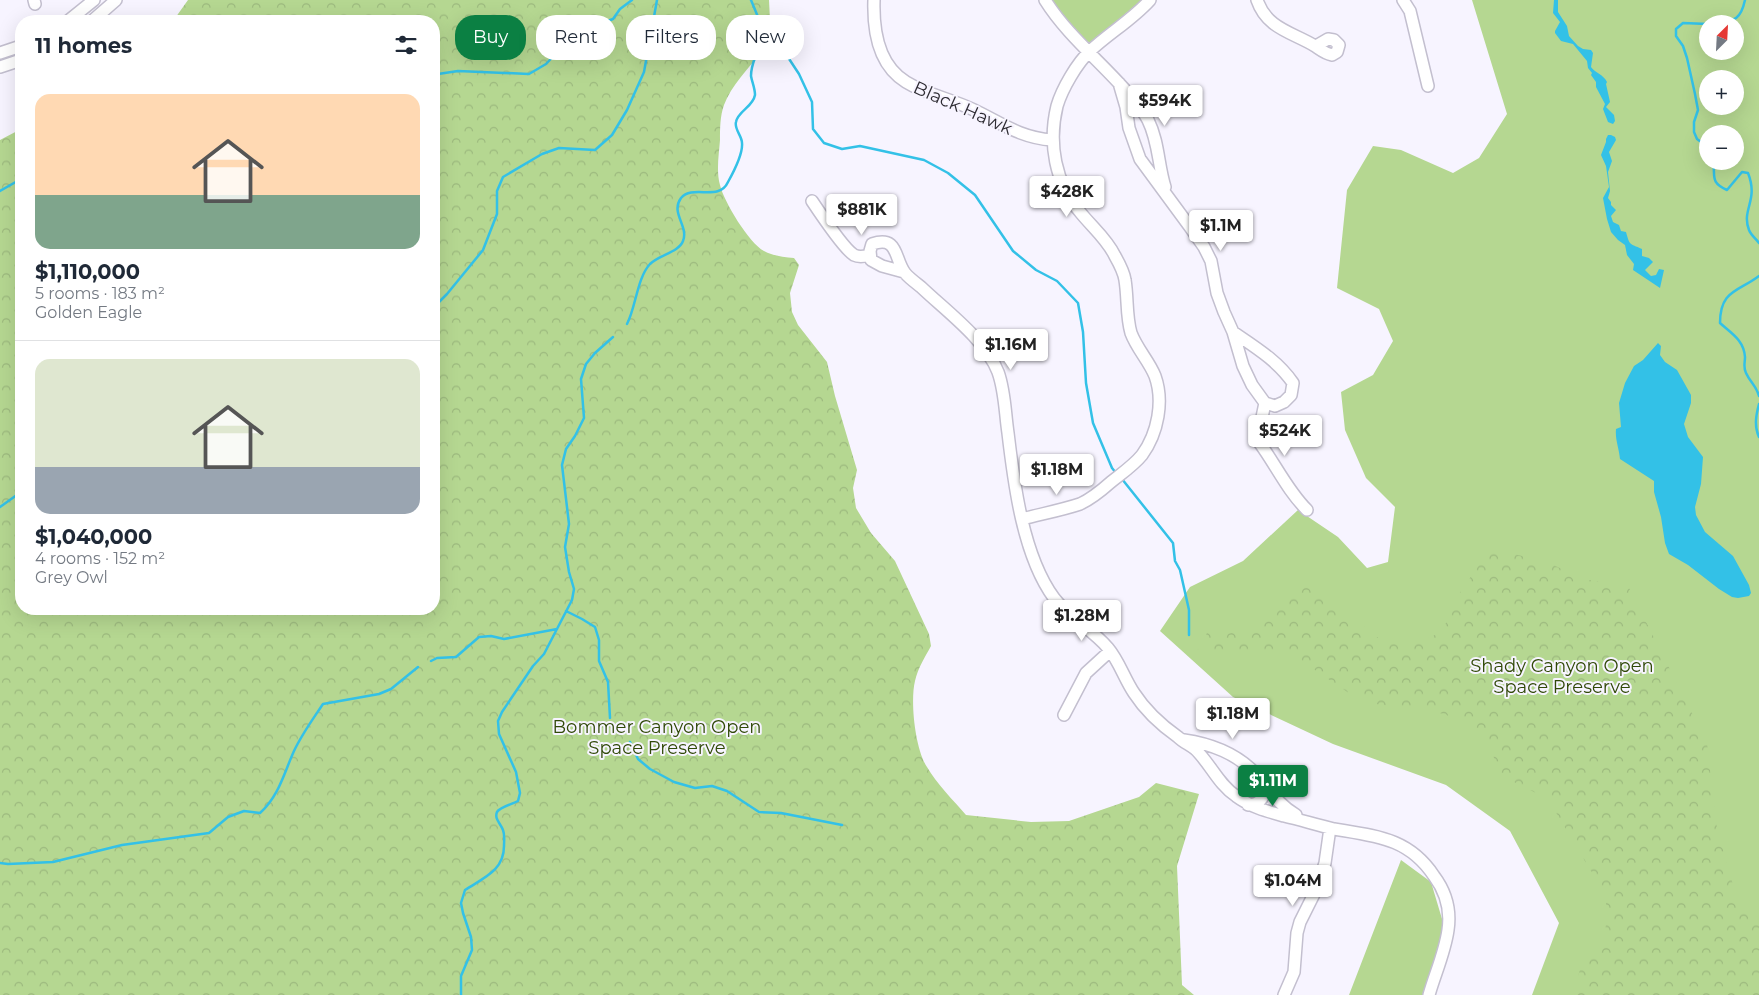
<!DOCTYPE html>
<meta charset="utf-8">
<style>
:root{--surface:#fff;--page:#f6f6f7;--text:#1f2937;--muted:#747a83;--line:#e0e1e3;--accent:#0b8043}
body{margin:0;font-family:Montserrat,sans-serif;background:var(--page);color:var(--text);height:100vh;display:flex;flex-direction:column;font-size:19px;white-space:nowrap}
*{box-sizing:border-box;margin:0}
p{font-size:16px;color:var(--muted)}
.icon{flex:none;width:28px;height:28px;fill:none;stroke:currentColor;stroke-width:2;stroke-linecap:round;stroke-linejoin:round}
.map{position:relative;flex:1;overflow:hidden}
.details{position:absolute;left:15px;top:15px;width:425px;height:600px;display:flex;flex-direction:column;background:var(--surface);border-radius:20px;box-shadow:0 5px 20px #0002}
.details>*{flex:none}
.banner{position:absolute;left:455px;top:15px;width:475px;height:45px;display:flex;gap:10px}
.needle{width:32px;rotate:24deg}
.tools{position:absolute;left:1699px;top:15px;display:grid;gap:10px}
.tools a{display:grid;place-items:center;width:45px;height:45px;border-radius:50%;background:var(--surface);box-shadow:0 5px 20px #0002;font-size:25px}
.price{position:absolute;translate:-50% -42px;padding:0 11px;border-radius:5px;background:#fff;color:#222;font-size:16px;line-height:32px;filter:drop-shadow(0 1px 2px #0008)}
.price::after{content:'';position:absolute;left:50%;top:30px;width:15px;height:11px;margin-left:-8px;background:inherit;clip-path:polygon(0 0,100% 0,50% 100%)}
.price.on{background:var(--accent);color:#fff}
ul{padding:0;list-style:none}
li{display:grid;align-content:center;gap:10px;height:265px;padding:0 20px}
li+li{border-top:1px solid var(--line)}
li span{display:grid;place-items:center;height:155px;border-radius:15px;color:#555}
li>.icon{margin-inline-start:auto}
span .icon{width:90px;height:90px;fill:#fffc;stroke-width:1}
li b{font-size:21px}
h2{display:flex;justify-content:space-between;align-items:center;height:60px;padding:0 20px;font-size:21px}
.chip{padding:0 18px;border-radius:20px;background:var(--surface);box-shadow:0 5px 20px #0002;font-size:18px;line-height:45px}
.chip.on{background:var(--accent);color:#fff}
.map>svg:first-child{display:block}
.grass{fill:#b5d791;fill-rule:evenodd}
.park{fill:url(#park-crowns)}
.water{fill:#33c1e7}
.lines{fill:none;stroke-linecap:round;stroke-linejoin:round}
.stream{stroke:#33c1e7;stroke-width:2.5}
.minor-casing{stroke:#c3bfcf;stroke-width:14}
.minor{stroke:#fff;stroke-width:11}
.labels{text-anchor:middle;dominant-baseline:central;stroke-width:4;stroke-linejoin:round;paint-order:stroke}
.street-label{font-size:18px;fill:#2d2b32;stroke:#f7f4ff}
.park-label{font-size:18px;fill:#304907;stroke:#f7f4ff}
</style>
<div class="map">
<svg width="1759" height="995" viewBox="0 0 1759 995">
<defs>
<pattern id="park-crowns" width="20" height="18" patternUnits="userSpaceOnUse" patternTransform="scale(1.25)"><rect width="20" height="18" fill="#b5d791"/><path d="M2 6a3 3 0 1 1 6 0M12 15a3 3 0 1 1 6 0" fill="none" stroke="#9cb97e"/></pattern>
</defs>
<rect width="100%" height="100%" fill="#f7f4ff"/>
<path class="grass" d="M1051 0H1142L1094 40C1091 42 1090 43 1086 41 1075 36 1059 10 1051 0Z
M1472 0H1759V995H1532L1559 923 1510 831 1446 785 1333 744 1233 697 1160 631 1190 587 1243 561 1298 510 1338 537 1367 568 1388 562 1395 507 1366 478 1345 430 1341 392 1373 375 1393 341 1379 309 1337 288 1347 190 1373 146 1401 150 1453 173 1479 158 1507 114ZM1708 24H1735V51H1708ZM1708 79H1735V106H1708ZM1708 134H1735V161H1708Z
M1401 860 1431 882 1445 929 1425 995H1349Z"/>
<path class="park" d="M188 0H769L771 41C756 60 732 83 724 105 720 116 720 129 720 140 719 154 716 171 720 185 724 202 749 243 764 251 773 256 784 257 794 258L799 265 790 293 792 312 798 325 827 362 835 396 857 470 853 488 856 508 871 533 895 561 929 634 931 646C925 657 918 668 915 681 910 701 915 749 927 767 936 783 954 801 966 815L1031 822 1069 821 1139 797 1156 783 1199 794 1177 866 1182 985 1194 995H0V140L21 129V609H434V21H173Z
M1495 550 1545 561 1562 569 1576 578 1628 586 1707 743 1716 823 1736 896 1759 914V995H1575C1577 987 1577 975 1581 968 1585 961 1592 956 1596 950 1608 932 1609 913 1604 893L1548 799 1512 781 1504 782 1492 753 1483 738 1476 732 1445 714 1362 702 1299 659 1272 652 1211 653 1194 656 1207 633C1225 635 1237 634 1252 625L1304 583 1313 586 1381 640 1398 645H1412L1435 635 1444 626 1449 618 1455 600 1484 557 1488 553Z"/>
<path class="water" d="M1554 0H1558V12L1567 26 1569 36 1578 46 1583 49 1591 50 1593 53 1591 67C1595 73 1603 74 1607 82L1606 84 1610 102 1606 107 1614 115 1615 121 1613 124 1608 122 1603 109 1605 104 1596 87V82L1591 75 1592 73 1588 68 1587 61 1573 44 1561 41 1555 33V31L1560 22 1553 13Z
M1608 135H1611L1615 137 1616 140 1609 152 1612 161 1608 172 1610 191 1608 198 1611 202V205L1616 210 1611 216 1613 222 1619 225 1621 231 1626 232C1630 246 1629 243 1642 249V256L1649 258 1653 262 1645 270 1651 276 1656 275 1659 269 1664 270 1660 288 1633 270 1634 264 1627 255 1625 245 1618 240 1611 232 1607 219 1603 198 1609 187 1606 166 1601 155 1606 142V139Z
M1658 343 1661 346 1660 355 1665 362 1677 370 1691 395V403L1684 424 1688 437 1703 457 1701 484 1695 507 1696 515 1705 532 1733 556 1749 585 1751 593 1749 596 1738 598 1732 597 1719 589 1688 565 1669 554 1665 543 1661 517 1654 492V481L1620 459C1619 448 1615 440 1616 429L1621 427 1619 403 1625 383 1634 366 1643 360Z"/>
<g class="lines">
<path class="stream" d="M751 0 758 17 776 39 799 74 812 102 813 129 824 143 842 149 860 146 924 160 948 173 975 195 1013 251 1036 270 1057 281 1078 303 1083 332 1086 383 1093 423 1112 468 1116 473
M1708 24 1683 23 1676 29V36L1683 46 1687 58 1695 94 1698 110 1694 122V132L1697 139 1708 147
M1711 24C1732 20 1740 23 1745 0
M434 71 438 74 458 71 529 74 546 64 562 47 581 31 613 19 620 9 632 0
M1713 161C1716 176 1709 182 1727 190L1742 172 1748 173C1759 201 1741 209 1749 230 1751 235 1756 239 1759 243
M0 191 21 179
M1759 276C1738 292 1720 290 1720 323 1731 333 1744 340 1745 357 1745 363 1743 367 1746 373 1750 382 1756 385 1759 396
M434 307 447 294 483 250 497 214V191L503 177 542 154 559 148 595 150 612 135 627 110 644 72 657 0
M627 324C636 307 637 278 650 264 659 255 679 252 683 241 689 226 670 213 681 198 693 184 719 202 728 182 733 173 743 153 742 143 742 136 734 129 736 122 738 111 753 107 755 95 755 88 752 82 751 76 751 61 762 43 768 30
M1759 404C1756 415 1754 426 1759 437
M1122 479 1173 543 1175 561 1180 570 1189 610V635
M0 507 21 492
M566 611 582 619 595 627 599 640V661L608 682 610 718
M431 661 437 658 456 657 479 637 491 636 504 639 557 629
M630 742 638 759 650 769 674 782 695 788 712 786 727 791 759 812 781 813 842 825
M0 863 8 864 53 862 122 845 209 833 228 817 244 811 260 813C279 796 284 773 294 751 302 734 313 719 323 704L379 694 391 689 418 667
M461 995V976L472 950 471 937 463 913 461 903 465 890C483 878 504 871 504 846 504 841 505 835 503 830 501 824 494 819 497 812 500 807 513 804 518 801L520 793 516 772 499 734 498 721 502 712 533 666 544 654 572 600 574 589 569 572 565 547 569 524 562 465 566 449 575 436 584 418 581 379 586 364 595 353 613 337"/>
<g class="minor-casing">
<path id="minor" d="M34 0 35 4
M874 0C873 30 878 65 906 82 927 95 952 99 974 110 1001 123 1021 138 1052 140
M1045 0C1067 35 1100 61 1127 92 1134 101 1143 110 1148 120 1159 142 1158 165 1165 187
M1257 0C1267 29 1292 32 1315 46 1321 50 1324 53 1332 55L1337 52 1339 45 1334 40 1328 39 1316 46
M1403 0 1410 11 1428 86
M68 21 94 0
M92 21 116 0
M0 53 21 46
M0 67 21 60
M1119 83 1126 107 1129 128 1140 159 1190 227 1204 247 1211 261 1217 293 1224 312 1233 332 1243 366 1252 385 1265 403 1275 406 1284 402 1291 395 1293 383C1278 361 1255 347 1233 332
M812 201C820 213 844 249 854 255 860 258 865 256 870 255
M904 272 882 266 871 260 870 251 872 244C899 235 894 259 905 273 909 278 916 283 921 287 946 311 985 339 998 372 1005 391 1005 413 1008 433 1014 484 1023 556 1054 598 1069 618 1092 629 1108 648 1119 661 1124 678 1134 693 1145 710 1161 725 1178 737 1183 742 1190 745 1195 749 1210 763 1218 784 1236 796 1251 807 1266 811 1284 816 1301 820 1317 825 1334 829 1376 836 1409 838 1434 876 1446 892 1451 910 1448 930 1445 952 1435 974 1429 995
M1265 403 1261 422 1259 442C1276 465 1287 490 1307 510
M1022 519C1041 514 1062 510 1080 504 1091 499 1102 490 1111 482 1121 474 1134 465 1142 455 1158 433 1164 401 1155 376 1149 361 1137 349 1131 333 1126 316 1128 298 1125 280 1124 273 1119 263 1115 256 1107 239 1092 227 1080 212 1055 183 1048 143 1057 106 1062 89 1077 63 1090 51 1109 33 1132 20 1150 0
M1064 715 1086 673 1110 651
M1184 740C1212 744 1236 753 1256 774 1271 790 1275 802 1296 815
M1248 805C1263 803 1265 797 1263 783
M1284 995 1294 972 1297 933 1300 922 1317 888 1325 863 1330 828"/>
</g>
<use href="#minor" class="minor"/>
</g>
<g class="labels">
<g class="street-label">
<text transform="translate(963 108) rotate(24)">Black Hawk</text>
</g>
<g class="park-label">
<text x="1562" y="666">Shady Canyon Open<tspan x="1562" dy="21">Space Preserve</tspan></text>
<text x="657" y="727">Bommer Canyon Open<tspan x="657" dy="21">Space Preserve</tspan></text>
</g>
</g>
</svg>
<div class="tools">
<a><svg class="needle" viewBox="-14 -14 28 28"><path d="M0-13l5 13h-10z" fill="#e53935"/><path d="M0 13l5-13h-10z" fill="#747a83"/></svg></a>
<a>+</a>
<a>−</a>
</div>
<b class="price" style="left:1165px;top:127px">$594K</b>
<b class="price" style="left:1067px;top:218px">$428K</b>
<b class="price" style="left:862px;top:236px">$881K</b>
<b class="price" style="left:1221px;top:252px">$1.1M</b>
<b class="price" style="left:1011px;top:371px">$1.16M</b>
<b class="price" style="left:1285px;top:457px">$524K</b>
<b class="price" style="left:1057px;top:496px">$1.18M</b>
<b class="price" style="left:1082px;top:642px">$1.28M</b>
<b class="price" style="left:1233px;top:740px">$1.18M</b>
<b class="price on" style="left:1273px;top:807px">$1.11M</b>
<b class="price" style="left:1293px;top:907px">$1.04M</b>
<div class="banner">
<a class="chip on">Buy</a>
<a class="chip">Rent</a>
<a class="chip">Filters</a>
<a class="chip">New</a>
</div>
<section class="details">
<h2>11 homes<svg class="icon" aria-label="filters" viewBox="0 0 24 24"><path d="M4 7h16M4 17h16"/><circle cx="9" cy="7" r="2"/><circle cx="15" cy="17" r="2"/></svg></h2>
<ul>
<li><span style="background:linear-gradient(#ffd9b3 65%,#7fa58c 0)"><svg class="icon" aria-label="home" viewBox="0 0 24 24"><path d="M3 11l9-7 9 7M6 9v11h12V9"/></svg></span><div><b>$1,110,000</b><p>5 rooms · 183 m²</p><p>Golden Eagle</p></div></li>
<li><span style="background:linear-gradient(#dfe7d0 70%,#9aa5b1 0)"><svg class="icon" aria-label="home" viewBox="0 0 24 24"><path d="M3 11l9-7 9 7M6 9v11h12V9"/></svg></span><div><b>$1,040,000</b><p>4 rooms · 152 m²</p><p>Grey Owl</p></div></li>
</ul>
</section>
</div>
